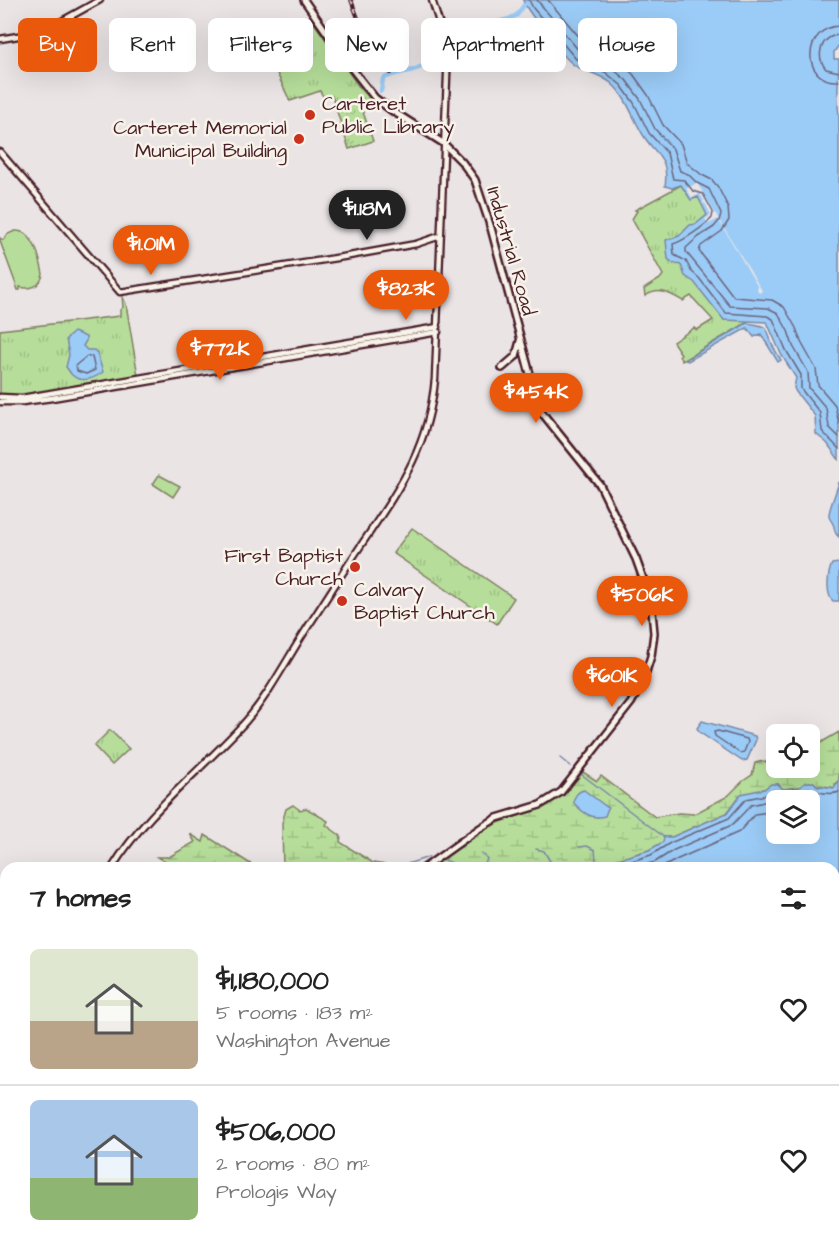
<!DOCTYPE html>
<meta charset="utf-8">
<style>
:root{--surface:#fff;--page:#f6f6f6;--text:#222;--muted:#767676;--line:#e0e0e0;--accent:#ea580c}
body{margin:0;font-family:"Architects Daughter",sans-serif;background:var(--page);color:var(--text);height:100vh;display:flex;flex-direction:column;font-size:22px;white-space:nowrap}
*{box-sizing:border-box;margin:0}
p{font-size:20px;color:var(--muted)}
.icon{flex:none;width:33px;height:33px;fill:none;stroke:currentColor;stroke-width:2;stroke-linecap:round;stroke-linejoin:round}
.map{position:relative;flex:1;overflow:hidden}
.drawer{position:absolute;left:0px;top:862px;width:840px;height:386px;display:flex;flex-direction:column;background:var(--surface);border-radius:18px 18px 0 0;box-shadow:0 6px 24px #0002}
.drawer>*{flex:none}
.guide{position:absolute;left:18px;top:18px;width:804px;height:54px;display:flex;gap:12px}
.buttons{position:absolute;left:766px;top:724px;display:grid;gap:12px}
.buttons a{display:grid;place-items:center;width:54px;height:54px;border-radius:9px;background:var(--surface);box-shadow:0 6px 24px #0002;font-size:30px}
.price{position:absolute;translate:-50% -51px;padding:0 14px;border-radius:21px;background:var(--accent);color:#fff;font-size:20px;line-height:39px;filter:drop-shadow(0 2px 3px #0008)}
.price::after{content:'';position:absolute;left:50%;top:36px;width:18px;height:14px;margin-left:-9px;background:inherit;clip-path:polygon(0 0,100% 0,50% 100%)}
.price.current{background:#222;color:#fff}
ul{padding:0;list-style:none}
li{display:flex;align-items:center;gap:18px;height:150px;padding:0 30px}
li+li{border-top:2px solid var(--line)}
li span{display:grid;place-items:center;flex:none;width:168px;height:120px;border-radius:9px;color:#555}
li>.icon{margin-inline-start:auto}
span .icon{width:72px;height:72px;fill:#fffc;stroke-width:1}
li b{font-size:26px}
h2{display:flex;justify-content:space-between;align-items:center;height:72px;padding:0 30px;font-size:26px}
.pill{padding:0 21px;border-radius:9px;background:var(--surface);box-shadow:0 6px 24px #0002;font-size:21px;line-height:54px}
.pill.current{background:var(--accent);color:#fff}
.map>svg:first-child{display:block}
.green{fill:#b6de9a;stroke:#807e62;stroke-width:1.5}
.forest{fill:url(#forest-crowns);stroke:#807e62;stroke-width:1.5}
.wetland{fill:url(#wetland-marsh);stroke:#807e62;stroke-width:1.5}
.park{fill:url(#park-tufts);stroke:#807e62;stroke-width:1.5}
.water{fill:#9bccf7;stroke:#7b87a5;stroke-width:1.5;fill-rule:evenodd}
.pier{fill:#eae4e5}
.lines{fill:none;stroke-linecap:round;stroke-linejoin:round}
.shore{stroke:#6a647d;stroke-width:1.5}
.stream{stroke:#7b87a5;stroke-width:1.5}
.river{stroke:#9bccf7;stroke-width:4.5}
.tertiary-casing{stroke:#4a1f2b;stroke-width:9}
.secondary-casing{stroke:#4a1f2b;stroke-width:10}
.tertiary{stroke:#f7f3e8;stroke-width:4.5}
.secondary{stroke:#f7f3e8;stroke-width:5}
.rail-casing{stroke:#4a1f2b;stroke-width:4}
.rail{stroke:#f7f3e8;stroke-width:1.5;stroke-dasharray:4.5;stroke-linecap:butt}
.poi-dot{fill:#c8321e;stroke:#f7f3e8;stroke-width:2}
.labels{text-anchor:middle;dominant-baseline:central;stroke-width:5;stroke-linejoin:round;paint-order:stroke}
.poi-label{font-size:20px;fill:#4a1f2b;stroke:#f7f3e8;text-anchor:start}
.street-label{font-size:20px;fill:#4a1f2b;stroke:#f7f3e8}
</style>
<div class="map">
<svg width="839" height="1247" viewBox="0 0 839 1247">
<defs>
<pattern id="forest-crowns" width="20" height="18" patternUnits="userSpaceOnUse" patternTransform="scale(1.5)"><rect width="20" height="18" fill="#b6de9a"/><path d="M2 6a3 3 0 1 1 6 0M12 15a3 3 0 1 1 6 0" fill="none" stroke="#9ebe85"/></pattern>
<pattern id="wetland-marsh" width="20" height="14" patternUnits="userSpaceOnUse" patternTransform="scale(1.5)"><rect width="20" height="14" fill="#b6de9a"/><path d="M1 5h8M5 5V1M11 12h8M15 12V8" fill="none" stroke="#9ebe85"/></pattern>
<pattern id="park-tufts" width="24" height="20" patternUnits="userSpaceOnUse" patternTransform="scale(1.5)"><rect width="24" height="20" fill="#b6de9a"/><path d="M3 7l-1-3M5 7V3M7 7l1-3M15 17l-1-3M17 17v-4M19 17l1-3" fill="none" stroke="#9ebe85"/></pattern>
</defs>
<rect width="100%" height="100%" fill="#eae4e5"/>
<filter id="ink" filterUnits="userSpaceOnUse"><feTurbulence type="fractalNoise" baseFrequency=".0167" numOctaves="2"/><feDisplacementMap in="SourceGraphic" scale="12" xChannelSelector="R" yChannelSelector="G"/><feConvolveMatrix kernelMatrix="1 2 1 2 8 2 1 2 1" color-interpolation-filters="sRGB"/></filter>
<g filter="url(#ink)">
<path class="green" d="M15 231C34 230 40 259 43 274 41 286 31 290 20 287V290H18L0 241V238L3 240 8 234Z
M159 475 180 486 173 497 153 484Z"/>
<path class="forest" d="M834 1093 839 1094V1130L834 1131Z"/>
<path class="wetland" d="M839 732V780L835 784 836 788C818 784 800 787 782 789L778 784 740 798 727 813 672 837H664V842L649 850 606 863 604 865H601V868H429L487 827 546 806 566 793 583 772 597 781 601 776 655 817 679 813 694 814 728 796 743 781 752 775 755 763 762 761 777 764V768H810V749Z
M293 805 300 810 306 808 328 821 326 825 341 836 340 842 373 863 386 865 388 868H283L282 823 286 809Z
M190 834 203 842 205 835 257 868H175L157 857H169L195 842Z
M839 1003V1094L834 1093V1008Z
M839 1130V1175L835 1187 837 1194 834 1193V1131Z"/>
<path class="park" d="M312 20 359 87 373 101 362 109 373 141 349 149 332 96 324 98 320 91 290 101 275 69 286 62 276 42Z
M694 182 719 218 724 320H747L748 322 682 361 679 356 681 354 673 342 694 328 697 330 713 320 691 296 683 301C669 293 659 287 645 296L644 289 660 279 663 275 632 219 637 211 635 210 681 185 684 189Z
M122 295 126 304 138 376 19 396 0 395V330L120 316V310L123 307Z
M412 528 514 598 497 624 393 553Z
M110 730 129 749 112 765 94 746Z"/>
<path class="water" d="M523 0H839V45L834 52V59H839C839 77 836 97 839 115V460L827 443 816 434 815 416 796 392 794 388 796 378 781 354 767 322 724 320 694 282 685 276 681 265 673 263 668 259 666 240 679 236 690 225 696 224 707 215 698 197 691 200 681 185 672 188 665 186C669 158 658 157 645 138 633 120 628 98 611 83 600 74 586 72 574 65 565 59 525 9 523 0Z
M747 323C764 326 767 324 771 342 773 348 778 354 781 360L778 362 761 334 754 337 747 328 688 361 685 360Z
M74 332 86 337V341L83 346 87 350H94L97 353 103 372C95 378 82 384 72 375 70 373 68 369 66 367L69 355 66 339Z
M839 482V537C833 532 836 530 833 524 832 521 829 519 829 516 828 510 837 491 839 482Z
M839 563V601H833C825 594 828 572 832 564Z
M702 721 755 736 756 740 747 760 742 761 699 732 697 728Z
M839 780V1003L834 1008V868H601V865H604L606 863 649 850 663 842 664 837H672L727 813 741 794 764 789 771 784H778L783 789 798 788 806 782H814L818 787 821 786 834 788ZM777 801H810V834H777Z
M584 790 608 808 605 816C592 820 583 813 574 803 573 797 578 791 584 790Z
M472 1242H798L797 1247H470Z"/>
<path class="pier" d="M697 183 761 289 762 291 759 293 757 289 758 287 718 219 709 224 705 219 711 215 705 203 702 204 704 201 700 194 692 198 689 193H686L688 191 686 189Z"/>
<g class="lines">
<path class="shore" d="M529 0 533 8 576 59 605 72 621 85 634 103 649 133 667 153 673 179 684 180 693 191 703 194 713 212 712 218C706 225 682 242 673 244L674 255 686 261 691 271 699 278 726 313 767 316 773 319 786 350 801 375V389L820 413 822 431 839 449
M537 0 580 52 608 65 626 80 640 99 655 129 673 149 680 171 688 174 697 183 709 189 721 214 719 221 714 227 697 238 686 248V252L730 306 768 308 778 313 788 331 793 346 808 372 809 388 826 408 829 427 839 437
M548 0 586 45 613 57 633 74 648 95 663 125 681 144 687 163 702 175 712 180 718 187 728 207 729 220 722 231 701 246 699 251 734 297 772 300 784 307 796 328 801 342 816 369 818 385 835 405 839 424
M839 26C803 27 800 83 839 81
M839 35C821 36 815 56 826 69L839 72
M87 356 92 357 95 370 86 374 77 371 76 365Z
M718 731 747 739 748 742 744 752 740 753 715 736 714 732Z
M609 868 651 855 670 843 729 818 746 799 766 795 773 790C785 797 798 795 809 788 816 793 832 795 839 792
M633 868 655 862 674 850 732 825 751 805 773 800 777 801
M661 868 678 859 739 832 755 814 777 811"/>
<path class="stream" d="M560 758 570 766
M581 774 664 837
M579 847 587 846 595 850 596 861
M536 849 544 851 554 868
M445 860 463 868
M401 868 404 865 429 857
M475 868 485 864 487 859 485 856 481 854
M568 868 596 861 601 865"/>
<path class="river" d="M381 91 383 79C396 70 422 74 430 58 428 48 426 43 436 37L509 19 517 15 524 5"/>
<g class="tertiary-casing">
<path id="tertiary" d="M0 39 42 32 100 0
M0 152 120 292 349 256 416 244 440 236
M0 397 22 398 438 327
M0 402H22L52 398 438 332
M112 868C147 811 201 771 246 721 271 692 289 655 311 622 330 593 348 564 368 535 403 483 429 444 435 379L448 51 432 0"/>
</g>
<g class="secondary-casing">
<path id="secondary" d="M304 0 353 70 375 98 391 110 443 143 462 162 475 180 491 228 538 404 543 414 600 485 636 559 651 601 654 633 651 656 643 681 631 703 561 792 540 805 497 818 480 828 424 868
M502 368 516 356 520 341
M0 1084 6 1065"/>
</g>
<use href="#tertiary" class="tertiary"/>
<use href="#secondary" class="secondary"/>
<g class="rail-casing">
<path id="rail" d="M351 0 368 44 391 73
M124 1242 125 1247"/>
</g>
<use href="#rail" class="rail"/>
</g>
</g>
<g class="poi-dot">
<circle cx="310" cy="115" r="6"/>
<circle cx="299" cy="139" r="6"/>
<circle cx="355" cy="567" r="6"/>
<circle cx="342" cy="601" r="6"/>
</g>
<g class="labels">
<g class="poi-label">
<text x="322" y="104">Carteret<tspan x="322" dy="23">Public Library</tspan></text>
<text x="287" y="128" text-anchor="end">Carteret Memorial<tspan x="287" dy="23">Municipal Building</tspan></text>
<text x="343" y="556" text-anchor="end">First Baptist<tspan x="343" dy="23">Church</tspan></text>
<text x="354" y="590">Calvary<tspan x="354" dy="23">Baptist Church</tspan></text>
</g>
<g class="street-label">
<text transform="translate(511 251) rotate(74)">Industrial Road</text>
</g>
</g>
</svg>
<div class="buttons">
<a><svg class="icon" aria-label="locate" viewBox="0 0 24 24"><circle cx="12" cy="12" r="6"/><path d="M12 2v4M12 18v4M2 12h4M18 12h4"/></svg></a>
<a><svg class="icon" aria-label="layers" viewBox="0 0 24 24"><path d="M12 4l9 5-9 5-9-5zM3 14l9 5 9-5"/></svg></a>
</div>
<b class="price current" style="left:367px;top:241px">$1.18M</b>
<b class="price" style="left:151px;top:276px">$1.01M</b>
<b class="price" style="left:406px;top:321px">$823K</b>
<b class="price" style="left:220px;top:381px">$772K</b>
<b class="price" style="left:536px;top:424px">$454K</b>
<b class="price" style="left:642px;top:627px">$506K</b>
<b class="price" style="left:612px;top:708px">$601K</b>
<div class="guide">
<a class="pill current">Buy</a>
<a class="pill">Rent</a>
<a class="pill">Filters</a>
<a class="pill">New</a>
<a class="pill">Apartment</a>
<a class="pill">House</a>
</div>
<section class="drawer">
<h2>7 homes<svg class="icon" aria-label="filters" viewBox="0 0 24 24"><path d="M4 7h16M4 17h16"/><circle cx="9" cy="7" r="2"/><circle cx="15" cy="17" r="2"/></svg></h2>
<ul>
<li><span style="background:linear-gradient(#dfe7d0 60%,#b9a48a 0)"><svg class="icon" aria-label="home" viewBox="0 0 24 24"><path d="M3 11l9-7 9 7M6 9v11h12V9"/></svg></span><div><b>$1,180,000</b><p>5 rooms · 183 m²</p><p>Washington Avenue</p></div><svg class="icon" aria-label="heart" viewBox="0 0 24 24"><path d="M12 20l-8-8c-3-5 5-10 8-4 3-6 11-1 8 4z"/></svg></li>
<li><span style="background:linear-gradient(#a9c7e8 65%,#8fb573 0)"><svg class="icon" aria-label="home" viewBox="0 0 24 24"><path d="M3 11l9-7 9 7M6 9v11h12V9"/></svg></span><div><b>$506,000</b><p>2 rooms · 80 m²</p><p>Prologis Way</p></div><svg class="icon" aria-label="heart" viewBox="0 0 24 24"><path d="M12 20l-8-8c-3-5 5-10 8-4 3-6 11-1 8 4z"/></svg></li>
</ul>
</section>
</div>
